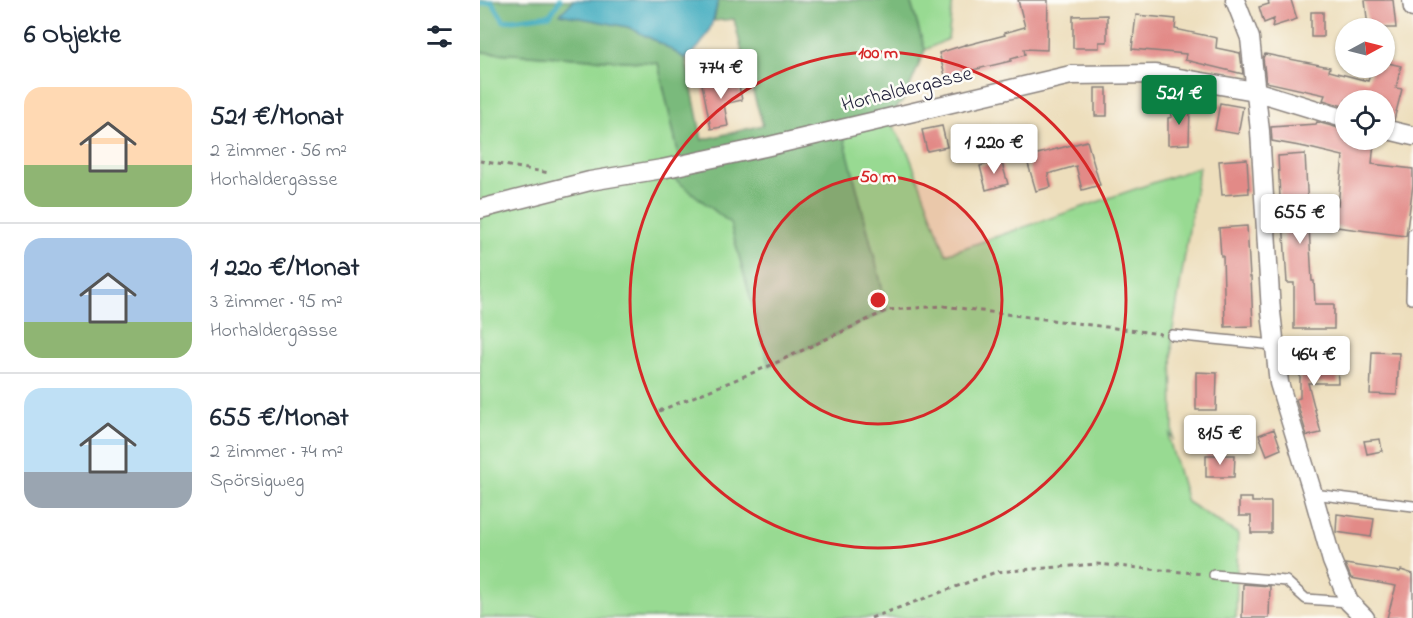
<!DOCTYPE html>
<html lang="de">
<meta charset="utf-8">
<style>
:root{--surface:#fff;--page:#f2f2f3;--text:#1f2937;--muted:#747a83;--line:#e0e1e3;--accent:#0b8043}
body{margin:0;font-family:"Indie Flower",sans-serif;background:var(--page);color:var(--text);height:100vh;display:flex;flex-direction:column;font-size:22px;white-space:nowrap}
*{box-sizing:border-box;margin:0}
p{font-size:20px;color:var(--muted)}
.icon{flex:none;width:33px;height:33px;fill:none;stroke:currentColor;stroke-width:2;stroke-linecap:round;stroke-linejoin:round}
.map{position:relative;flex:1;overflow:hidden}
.drawer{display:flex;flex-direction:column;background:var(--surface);width:480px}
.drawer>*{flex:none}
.needle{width:39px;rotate:83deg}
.controls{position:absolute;left:855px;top:18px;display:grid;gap:12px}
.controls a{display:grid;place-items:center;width:60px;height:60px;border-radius:50%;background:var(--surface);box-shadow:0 2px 4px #0004;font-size:30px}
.price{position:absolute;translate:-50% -51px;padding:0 14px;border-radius:6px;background:#fff;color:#222;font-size:20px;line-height:39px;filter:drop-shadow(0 2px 3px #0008)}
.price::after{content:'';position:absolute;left:50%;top:36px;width:18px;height:14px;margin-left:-9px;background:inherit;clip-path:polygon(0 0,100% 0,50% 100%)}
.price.selected{background:var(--accent);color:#fff}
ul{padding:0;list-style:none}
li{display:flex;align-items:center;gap:18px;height:150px;padding:0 24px}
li+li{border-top:2px solid var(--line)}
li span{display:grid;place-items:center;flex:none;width:168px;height:120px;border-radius:18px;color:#555}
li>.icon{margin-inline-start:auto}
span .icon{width:72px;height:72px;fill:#fffc;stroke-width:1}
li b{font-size:26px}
h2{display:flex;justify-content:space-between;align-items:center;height:72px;padding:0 24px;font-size:26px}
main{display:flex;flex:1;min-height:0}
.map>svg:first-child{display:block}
.green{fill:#98da92;stroke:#5d7e66;stroke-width:1.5}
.forest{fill:#7aba7c;stroke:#4e6e5c;stroke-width:1.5}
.water{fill:#3eaabe;stroke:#30667c;stroke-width:1.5}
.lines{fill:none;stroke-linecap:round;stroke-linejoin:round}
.stream{stroke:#3eaabe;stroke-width:5}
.building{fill:#e28a87}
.lane-casing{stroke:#88807c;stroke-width:12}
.street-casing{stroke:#88807c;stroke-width:21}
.path{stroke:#88807c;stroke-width:3;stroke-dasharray:4.5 4.5;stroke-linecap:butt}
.lane{stroke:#fff;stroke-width:9}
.street{stroke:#fff;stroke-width:18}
.ring{fill:none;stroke:#d62828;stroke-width:3}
.labels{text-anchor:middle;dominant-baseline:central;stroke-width:5;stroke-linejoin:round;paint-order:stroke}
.street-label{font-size:21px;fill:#22223b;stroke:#fdfcf7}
.centre{fill:#d62828;stroke:#fdfcf7;stroke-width:3}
.ring-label{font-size:18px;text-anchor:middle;font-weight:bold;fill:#d62828;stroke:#fdfcf7;stroke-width:5;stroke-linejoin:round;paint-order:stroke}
</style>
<main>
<section class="drawer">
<h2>6 Objekte<svg class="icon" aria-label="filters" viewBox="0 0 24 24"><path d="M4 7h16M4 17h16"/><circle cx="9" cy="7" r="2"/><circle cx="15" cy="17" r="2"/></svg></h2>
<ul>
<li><span style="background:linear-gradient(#ffd9b3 65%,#8fb573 0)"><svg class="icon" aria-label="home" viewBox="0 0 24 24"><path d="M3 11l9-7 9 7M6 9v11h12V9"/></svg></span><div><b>521 €/Monat</b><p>2 Zimmer · 56 m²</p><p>Horhaldergasse</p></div></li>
<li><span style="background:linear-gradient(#a9c7e8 70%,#8fb573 0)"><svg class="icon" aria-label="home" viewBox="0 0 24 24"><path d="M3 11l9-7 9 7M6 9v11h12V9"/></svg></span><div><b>1 220 €/Monat</b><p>3 Zimmer · 95 m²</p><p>Horhaldergasse</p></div></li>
<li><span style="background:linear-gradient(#bfe0f5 70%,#9aa5b1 0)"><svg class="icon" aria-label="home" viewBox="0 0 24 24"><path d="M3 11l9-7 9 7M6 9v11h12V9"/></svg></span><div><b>655 €/Monat</b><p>2 Zimmer · 74 m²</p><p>Spörsigweg</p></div></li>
</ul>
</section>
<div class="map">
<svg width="933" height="618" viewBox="0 0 933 618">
<rect width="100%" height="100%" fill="#fdfcf7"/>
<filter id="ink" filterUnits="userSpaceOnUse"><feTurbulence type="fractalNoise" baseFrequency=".0167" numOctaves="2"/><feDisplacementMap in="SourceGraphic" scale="12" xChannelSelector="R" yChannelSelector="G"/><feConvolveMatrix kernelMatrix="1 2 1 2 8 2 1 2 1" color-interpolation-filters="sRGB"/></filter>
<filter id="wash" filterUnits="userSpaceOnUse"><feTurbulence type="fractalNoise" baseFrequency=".008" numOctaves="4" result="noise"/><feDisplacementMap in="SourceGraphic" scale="24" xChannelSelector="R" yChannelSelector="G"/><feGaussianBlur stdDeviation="1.35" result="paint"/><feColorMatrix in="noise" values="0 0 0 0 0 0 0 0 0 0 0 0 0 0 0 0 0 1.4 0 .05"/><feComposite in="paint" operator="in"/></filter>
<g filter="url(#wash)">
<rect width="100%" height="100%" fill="#eddebc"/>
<path class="green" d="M430 0H473L468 39 445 50Z
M0 52 178 63 201 165 183 169 250 222 289 366 363 133 408 118 428 152 466 254 719 167 692 335 693 439 690 434 689 439 707 502 758 534 756 618H0Z"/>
<path class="forest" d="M0 0H94L81 14 148 27 182 44 206 59 222 140 283 125 267 72 254 19 234 21 238 0H430L445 50 425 98 408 118 363 134 408 310 289 366 250 223 182 169 201 165 178 63 0 52Z"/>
<path class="water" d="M94 0H238C233 26 227 42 206 59L182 44 148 27 80 14Z"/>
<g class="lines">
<path class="stream" d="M0 4 12 2 24 21 70 15 80 0"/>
</g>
<g id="blocks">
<path class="building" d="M538 0H568L567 50 544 49 545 55 531 59V61L480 73V75L466 79 459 53 487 44V45L525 35 524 33 545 27Z
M788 0H811L817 19 792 27 794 19 784 23 779 7 789 4Z
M885 0H913L916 28H888Z
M831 12H843V37H831Z
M627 15V42H619V48H593V16Z
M656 15 696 19 695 29 737 38 736 48 760 53 763 74 705 60 706 54 652 49Z
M785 54 850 67 849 71 888 81 892 68H904V62L921 66 916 88 922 89 914 120 904 118V100H866V107L843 100 845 95 786 82 783 58Z
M257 77 262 100 244 104 248 126 231 129 222 84Z
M615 88H627V116H615Z
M740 103 763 107 758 134 735 130Z
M690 107 710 108 709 144 688 145V118L692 117Z
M837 122 866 130V140L894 141 892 164 933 169V185L926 236 849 226 852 204 858 205 863 156 825 147 792 141 791 127 836 124Z
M462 126 467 147 447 151 442 130Z
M607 141 620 185 602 190 596 166 568 174 571 187 556 191 546 157Z
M825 154 832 281H834L835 304H854V329H814V283H807L803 220H801L798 156Z
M767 159 769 193 742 195 739 161Z
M521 160 528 184 506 190 500 166Z
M767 226 770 277H771L773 326 745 327 743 256H741L739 228Z
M892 352 919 353 917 395 890 394Z
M820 357H857L858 383H828L841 433 827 436 816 399 820 398Z
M716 372 737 373 736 410H716Z
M794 429 801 449 787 455 779 435Z
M900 439 902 451 887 454 884 441Z
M726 455H755L754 477H726Z
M759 498H772V502H791V533H771V516H759Z
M857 514 894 519 891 537 856 532Z
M865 564 920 572 921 570 933 574V618H907L916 586 871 578Z
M763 584 790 586 789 618H762Z"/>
</g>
</g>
<g filter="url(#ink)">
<use href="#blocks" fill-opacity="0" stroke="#88807c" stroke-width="1.5"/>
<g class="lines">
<g class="lane-casing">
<path id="lane" d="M931 299 933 233
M692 335 794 345
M833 494 933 506
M734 575 806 581 826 599 869 602"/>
</g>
<g class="street-casing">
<path id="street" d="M755 0 770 38 780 131 791 312 799 383 833 494 852 561 869 602 885 618
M932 0 933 8
M904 129 933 136
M0 209 110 181 182 169 285 147 591 75 676 74 775 91 866 119"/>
</g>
<path class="path" d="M0 161 70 173
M179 411 289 366 408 310 463 306 681 334
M391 618 516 572 617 564 724 574"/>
<use href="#lane" class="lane"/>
<use href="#street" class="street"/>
</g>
</g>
<circle cx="398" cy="300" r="124" fill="#d62828" fill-opacity=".12"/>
<g class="ring">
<circle cx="398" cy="300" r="124"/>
<circle cx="398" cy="300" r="248"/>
</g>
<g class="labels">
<g class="street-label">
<text transform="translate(427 90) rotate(-14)">Horhaldergasse</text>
</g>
</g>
<circle cx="398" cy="300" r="9" class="centre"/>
<g class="ring-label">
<text x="398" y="58">100 m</text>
<text x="398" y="182">50 m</text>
</g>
</svg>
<div class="controls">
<a><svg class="needle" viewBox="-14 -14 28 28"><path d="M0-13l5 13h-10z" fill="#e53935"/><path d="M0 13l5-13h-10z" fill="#747a83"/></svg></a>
<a><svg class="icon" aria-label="locate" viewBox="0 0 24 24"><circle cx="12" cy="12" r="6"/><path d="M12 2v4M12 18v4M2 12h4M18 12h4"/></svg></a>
</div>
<b class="price" style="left:241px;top:100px">774 €</b>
<b class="price selected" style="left:699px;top:126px">521 €</b>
<b class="price" style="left:514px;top:175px">1 220 €</b>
<b class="price" style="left:820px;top:245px">655 €</b>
<b class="price" style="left:834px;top:387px">464 €</b>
<b class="price" style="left:740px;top:466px">815 €</b>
</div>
</main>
